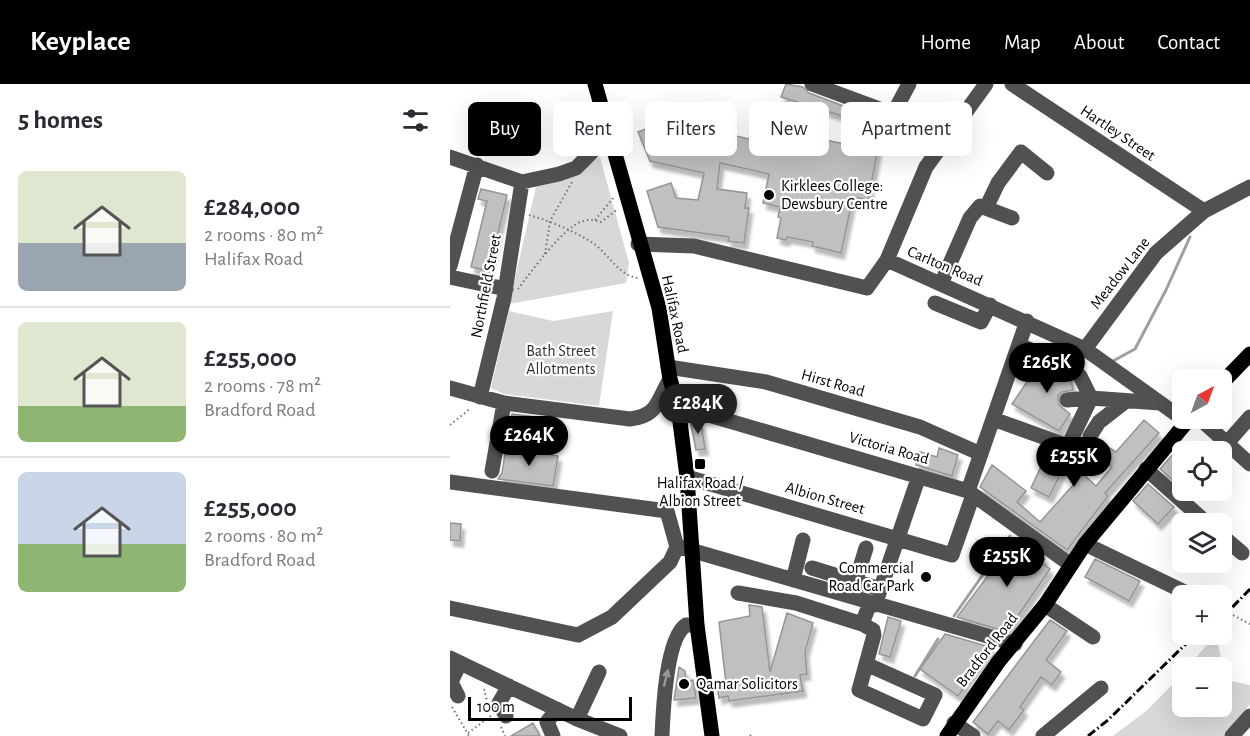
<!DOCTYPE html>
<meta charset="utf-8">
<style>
:root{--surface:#fff;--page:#f7f7f7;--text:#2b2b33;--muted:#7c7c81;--line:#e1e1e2;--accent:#000}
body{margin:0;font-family:"Alegreya Sans",sans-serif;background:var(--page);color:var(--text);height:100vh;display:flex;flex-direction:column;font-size:22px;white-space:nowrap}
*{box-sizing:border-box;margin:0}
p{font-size:20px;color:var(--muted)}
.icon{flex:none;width:33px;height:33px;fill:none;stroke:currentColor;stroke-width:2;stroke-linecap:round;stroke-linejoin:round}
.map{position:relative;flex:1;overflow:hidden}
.drawer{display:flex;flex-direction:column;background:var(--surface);width:450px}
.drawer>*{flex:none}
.banner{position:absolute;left:18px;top:18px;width:570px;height:54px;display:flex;gap:12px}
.needle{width:39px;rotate:41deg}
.buttons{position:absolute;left:722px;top:285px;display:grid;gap:12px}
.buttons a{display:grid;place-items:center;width:60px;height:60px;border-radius:9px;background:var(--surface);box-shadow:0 6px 24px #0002;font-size:30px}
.scale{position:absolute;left:18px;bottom:15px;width:164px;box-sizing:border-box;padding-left:6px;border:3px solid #000;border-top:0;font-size:16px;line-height:21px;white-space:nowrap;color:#000;-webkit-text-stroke:4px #fff;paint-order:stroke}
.price{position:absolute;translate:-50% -51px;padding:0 14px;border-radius:21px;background:var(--accent);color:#fff;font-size:20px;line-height:39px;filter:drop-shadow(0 2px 3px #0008)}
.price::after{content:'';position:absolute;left:50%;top:36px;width:18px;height:14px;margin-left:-9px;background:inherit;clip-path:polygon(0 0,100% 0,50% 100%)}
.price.on{background:#222;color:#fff}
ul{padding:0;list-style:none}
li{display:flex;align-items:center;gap:18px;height:150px;padding:0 18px}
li+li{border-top:2px solid var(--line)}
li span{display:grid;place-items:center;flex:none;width:168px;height:120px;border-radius:9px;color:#555}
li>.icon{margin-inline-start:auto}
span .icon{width:72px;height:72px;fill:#fffc;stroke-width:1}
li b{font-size:26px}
h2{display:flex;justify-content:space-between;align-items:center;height:72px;padding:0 18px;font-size:26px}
.tag{padding:0 21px;border-radius:9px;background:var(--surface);box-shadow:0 6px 24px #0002;font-size:21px;line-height:54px}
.tag.on{background:var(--accent);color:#fff}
header{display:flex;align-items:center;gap:36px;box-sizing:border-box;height:84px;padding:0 30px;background:var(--accent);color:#fff}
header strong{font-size:28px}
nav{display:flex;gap:33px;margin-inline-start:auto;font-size:21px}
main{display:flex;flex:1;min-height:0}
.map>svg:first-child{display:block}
.green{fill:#d8d8d8}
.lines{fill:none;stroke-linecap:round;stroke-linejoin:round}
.stream{stroke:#9f9f9f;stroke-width:3}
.building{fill:#c0c0c0;stroke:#959595;stroke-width:1.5;filter:url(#shadow)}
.path{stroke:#737373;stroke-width:2;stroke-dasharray:1.5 3;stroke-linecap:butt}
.minor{stroke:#515151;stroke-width:15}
.major{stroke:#000;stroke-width:15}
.rail{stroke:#000;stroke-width:3;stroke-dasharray:9 3 1.5 3;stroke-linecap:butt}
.oneway{fill:#979797}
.poi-dot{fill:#000;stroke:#fff;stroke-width:2}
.labels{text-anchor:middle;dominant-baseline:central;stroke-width:4.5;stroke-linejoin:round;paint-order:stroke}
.street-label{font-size:16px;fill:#000;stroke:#fff}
.poi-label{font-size:16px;fill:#000;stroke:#fff;text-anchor:start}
.park-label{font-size:16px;fill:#2f2f2f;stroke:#fff}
</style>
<header>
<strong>Keyplace</strong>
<nav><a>Home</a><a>Map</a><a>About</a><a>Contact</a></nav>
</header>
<main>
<section class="drawer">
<h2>5 homes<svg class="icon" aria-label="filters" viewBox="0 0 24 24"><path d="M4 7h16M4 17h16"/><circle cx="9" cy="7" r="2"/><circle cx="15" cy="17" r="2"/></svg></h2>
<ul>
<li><span style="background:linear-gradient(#dfe7d0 60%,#9aa5b1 0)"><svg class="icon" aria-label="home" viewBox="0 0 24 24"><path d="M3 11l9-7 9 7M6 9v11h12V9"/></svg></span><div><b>£284,000</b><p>2 rooms · 80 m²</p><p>Halifax Road</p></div></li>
<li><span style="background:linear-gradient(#dfe7d0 70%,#8fb573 0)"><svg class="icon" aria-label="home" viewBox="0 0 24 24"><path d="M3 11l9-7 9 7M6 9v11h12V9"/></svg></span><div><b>£255,000</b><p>2 rooms · 78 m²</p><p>Bradford Road</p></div></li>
<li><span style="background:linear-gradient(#c9d6e8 60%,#8fb573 0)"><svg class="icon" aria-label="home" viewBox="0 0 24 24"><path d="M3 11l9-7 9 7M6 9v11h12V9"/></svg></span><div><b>£255,000</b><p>2 rooms · 80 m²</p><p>Bradford Road</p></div></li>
</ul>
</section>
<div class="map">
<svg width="800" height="652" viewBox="0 0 800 652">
<defs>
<filter id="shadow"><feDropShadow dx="3.5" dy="6" stdDeviation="1.5" flood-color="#0004"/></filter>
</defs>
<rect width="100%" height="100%" fill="#fff"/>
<path class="green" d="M150 73 179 179 176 199 59 220 86 103Z
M59 227 103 237 163 227 149 322 54 310 41 304Z
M760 557 768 561 773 583 781 597 800 601V620L776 652H663L696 627 732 591V622H771V584L738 583Z"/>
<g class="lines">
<path class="stream" d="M663 277 685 265 716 206 740 153
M504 532 560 452
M465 592 488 555"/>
</g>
<path class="building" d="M336 0 353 3 359 9 436 38 430 54 418 116 403 113 391 169 362 162 363 158 337 153 336 156 327 154 331 134 328 133 330 123 313 119 319 90 270 79 267 105 297 109 295 124H299L294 159 278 157 279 153 208 143 197 107 221 99 226 114 248 116 254 89 200 77 188 48 214 38 215 42 234 35 238 26 281 35 277 50 326 61 332 32 373 40 370 55 395 60 399 34 331 13Z
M31 105 57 111 39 187 21 183 37 117 28 115Z
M608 272 627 283 620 291 623 306 612 308 608 312 609 321 620 330 609 347 562 320 579 295 588 294 594 283 605 281Z
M62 330 85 333 83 344 61 338Z
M240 336 251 339 255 365 246 366Z
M694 336 709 349 655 409 658 412 617 466 530 403 542 381 576 407 567 418 590 438 633 390 646 402 662 383 648 370 637 384 622 372 631 357 640 362 648 357 666 368Z
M56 363 108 372 103 402 48 395 52 389Z
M489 364 508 371 502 392 466 381 470 368 487 373Z
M723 370 732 377V390L725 398 710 385Z
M596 372 615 381 599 413 581 404Z
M698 400 724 423 708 440 683 417Z
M0 439 11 440 10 457 0 456Z
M566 454 595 475 592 479 600 485 557 548 507 533Z
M645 475 690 497 679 517 635 493Z
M299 521 312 523 320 588 337 529 363 539 355 568 357 590 350 591 353 607 279 617 278 612 269 614 267 602 276 600 269 538 300 532Z
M438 533 451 537 440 573 429 570Z
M600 536 617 547 596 576 611 588 602 601 591 593 570 623 574 626 559 646 548 637 538 650 523 638Z
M495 550 543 564 514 600 516 601 508 612 470 585Z
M229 583 235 587 236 597 243 596 246 614 224 616Z
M83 639 90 652H61Z"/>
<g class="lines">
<path class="path" d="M79 131C100 137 121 146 140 157 158 168 167 191 188 194
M145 136 164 113
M95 170 100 137 122 98
M68 205C81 188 113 143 133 137 138 135 145 136 151 138L168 125
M0 341 21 324
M771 525 800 540
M34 605 37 617
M2 623 19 652
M51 643 55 652
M18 649 42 631
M300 652 301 651"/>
<path class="minor" d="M362 0 443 30 459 0
M562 0 754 127
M0 73 72 98 109 90 126 84 144 66 155 39
M536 124 548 99 571 68 597 89
M188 160 244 162 417 204 437 176 635 265 737 338
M437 176 476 83 536 0
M0 182 27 81
M0 193 56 205
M491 200 520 134 530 122 562 134
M485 219 531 238 540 221
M569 261 599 274
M635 265 706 169 754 127 800 103
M564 275 583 286
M218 283 316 298 470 343 531 370
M630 292 641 314
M0 304 54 319 180 335C208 332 207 317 220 295
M30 313 54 214 72 98
M617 316 641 314 710 319
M228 322 518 407 621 481
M749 334 800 380
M543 335 618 362 641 314
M640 352 649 338 676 317
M777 359 800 333
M696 385 758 440
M42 387 54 319
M237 393 502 471 523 411
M0 398 217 427 227 463 220 478 162 533 128 551 0 524
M518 407 577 237
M771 451 792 469
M635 460 743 512
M230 463 565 560
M362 484 430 505
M343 496 353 456
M406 497 416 464
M288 509 346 519 412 540
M425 521 469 392
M595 521 643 553
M0 574 127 635 170 652
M416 580 485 611 473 635 409 606 424 551 423 546 412 540 420 519
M8 612 1 598 10 579
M56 632 49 619 59 602
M127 635 149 588
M504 639 523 652
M103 652 97 638 107 625
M212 652C213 628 216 554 236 541H247
M593 652 651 604
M782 652 800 632"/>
<path class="major" d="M145 0 209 224 220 295 228 322 237 393 247 541 262 652
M771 300 800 270
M497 652 549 577 595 521 635 460 740 334"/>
<path class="rail" d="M771 535 800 505
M638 652 658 636 746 550"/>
</g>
<defs><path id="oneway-solid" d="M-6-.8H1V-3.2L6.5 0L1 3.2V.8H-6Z" transform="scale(1.5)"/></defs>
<use class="oneway" href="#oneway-solid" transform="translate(216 594) rotate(-76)"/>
<g class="poi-dot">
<circle cx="319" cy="111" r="6"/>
<rect x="244" y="374" width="12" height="12" rx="3"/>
<circle cx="476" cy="493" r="6"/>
<circle cx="234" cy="600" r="6"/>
</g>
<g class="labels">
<g class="street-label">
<text transform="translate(668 49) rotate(34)">Hartley Street</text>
<text transform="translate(495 182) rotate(23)">Carlton Road</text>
<text transform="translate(670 189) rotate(-52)">Meadow Lane</text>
<text transform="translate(36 202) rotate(-79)">Northfield Street</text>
<text transform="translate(225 230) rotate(78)">Halifax Road</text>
<text transform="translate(383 299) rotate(16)">Hirst Road</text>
<text transform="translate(439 364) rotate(16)">Victoria Road</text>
<text transform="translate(375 414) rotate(16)">Albion Street</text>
<text transform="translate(537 566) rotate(-52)">Bradford Road</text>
</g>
<g class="poi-label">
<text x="331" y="102">Kirklees College:<tspan x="331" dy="18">Dewsbury Centre</tspan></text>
<text x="250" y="399" text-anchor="middle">Halifax Road /<tspan x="250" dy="18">Albion Street</tspan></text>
<text x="464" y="484" text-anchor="end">Commercial<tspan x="464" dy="18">Road Car Park</tspan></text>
<text x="246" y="600">Qamar Solicitors</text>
</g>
<g class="park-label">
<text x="111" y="267">Bath Street<tspan x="111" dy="18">Allotments</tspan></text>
</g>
</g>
</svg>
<div class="buttons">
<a><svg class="needle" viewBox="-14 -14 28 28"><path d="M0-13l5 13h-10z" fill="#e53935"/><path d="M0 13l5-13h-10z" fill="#7c7c81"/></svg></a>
<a><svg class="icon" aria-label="locate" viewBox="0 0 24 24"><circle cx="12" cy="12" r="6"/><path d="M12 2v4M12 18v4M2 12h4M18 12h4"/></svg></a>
<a><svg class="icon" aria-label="layers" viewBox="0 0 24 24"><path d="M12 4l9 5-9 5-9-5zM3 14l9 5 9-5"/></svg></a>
<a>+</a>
<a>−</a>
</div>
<div class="scale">100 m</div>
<b class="price" style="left:597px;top:310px">£265K</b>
<b class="price on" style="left:248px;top:351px">£284K</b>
<b class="price" style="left:79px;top:383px">£264K</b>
<b class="price" style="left:624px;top:404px">£255K</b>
<b class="price" style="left:557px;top:504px">£255K</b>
<div class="banner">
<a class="tag on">Buy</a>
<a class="tag">Rent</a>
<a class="tag">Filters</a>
<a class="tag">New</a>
<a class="tag">Apartment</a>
</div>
</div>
</main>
